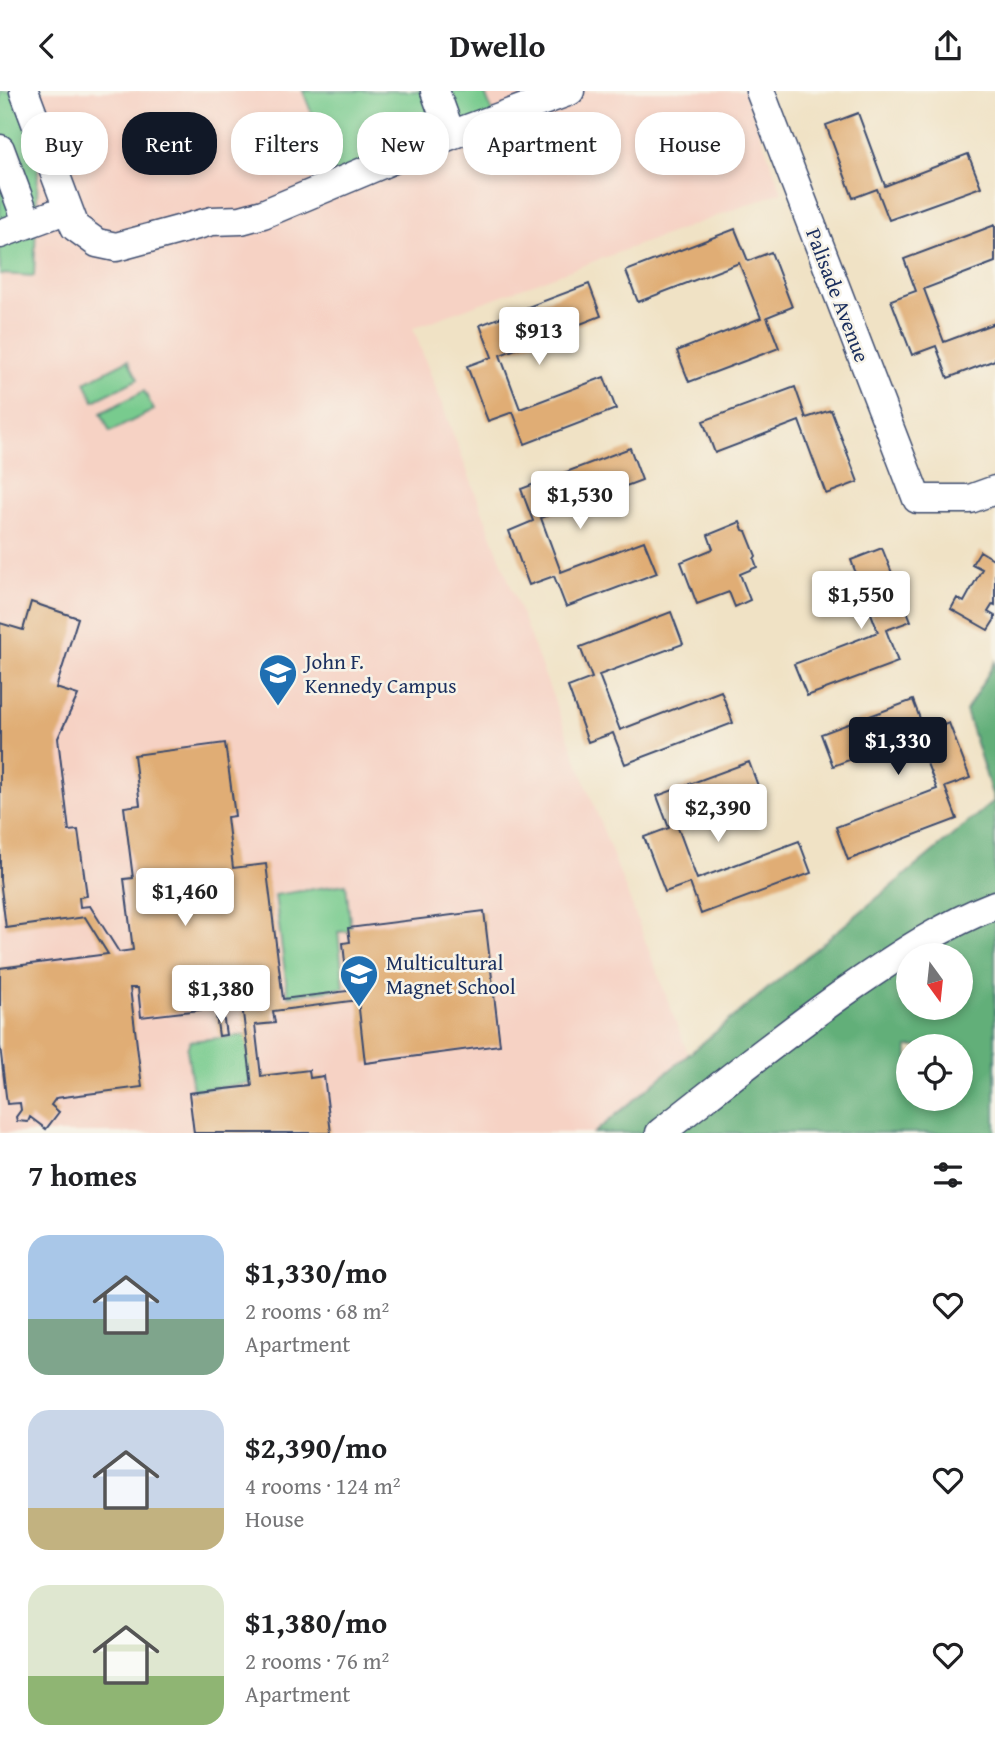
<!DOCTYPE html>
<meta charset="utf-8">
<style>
:root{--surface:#fff;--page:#f6f6f6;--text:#202124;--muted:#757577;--accent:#111827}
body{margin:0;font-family:"Gentium Book Plus",serif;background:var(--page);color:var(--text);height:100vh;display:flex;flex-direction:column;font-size:26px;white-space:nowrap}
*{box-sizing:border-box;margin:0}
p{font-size:23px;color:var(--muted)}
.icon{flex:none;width:38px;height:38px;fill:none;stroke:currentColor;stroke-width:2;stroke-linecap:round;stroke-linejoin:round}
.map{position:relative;height:1042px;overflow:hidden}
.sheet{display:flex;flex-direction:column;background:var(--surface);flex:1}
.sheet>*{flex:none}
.banner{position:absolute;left:21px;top:21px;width:954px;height:63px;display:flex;gap:14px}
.needle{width:46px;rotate:165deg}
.tools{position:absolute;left:896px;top:852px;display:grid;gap:14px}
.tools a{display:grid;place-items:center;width:77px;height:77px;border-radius:50%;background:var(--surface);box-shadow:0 4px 10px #0003;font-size:35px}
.price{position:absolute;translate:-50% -60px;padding:0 16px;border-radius:7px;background:#fff;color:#222;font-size:23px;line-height:46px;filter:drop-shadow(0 2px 4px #0008)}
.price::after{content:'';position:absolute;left:50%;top:42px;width:21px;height:16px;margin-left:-10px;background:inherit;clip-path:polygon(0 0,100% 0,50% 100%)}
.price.current{background:var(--accent);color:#fff}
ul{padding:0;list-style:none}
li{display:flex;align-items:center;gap:21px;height:175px;padding:0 28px}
li span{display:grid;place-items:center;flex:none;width:196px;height:140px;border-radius:21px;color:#555}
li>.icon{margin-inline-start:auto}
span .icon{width:84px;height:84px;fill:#fffc;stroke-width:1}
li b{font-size:30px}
h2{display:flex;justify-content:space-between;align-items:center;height:84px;padding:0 28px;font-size:30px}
.tag{padding:0 24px;border-radius:28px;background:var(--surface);box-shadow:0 4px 10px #0003;font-size:24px;line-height:63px}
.tag.current{background:var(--accent);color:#fff}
header{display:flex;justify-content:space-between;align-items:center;height:91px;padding:0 28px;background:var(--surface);font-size:32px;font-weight:700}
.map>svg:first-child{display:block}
.built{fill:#f6d2c4}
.green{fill:#78cb8e;stroke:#4a7d76;stroke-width:2}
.forest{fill:#62af79;stroke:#3e6f6c;stroke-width:2;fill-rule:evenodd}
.building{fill:#e0ad75}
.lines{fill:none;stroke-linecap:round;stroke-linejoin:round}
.minor-casing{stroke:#3b4a6d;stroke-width:31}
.minor{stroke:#fff;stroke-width:28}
.labels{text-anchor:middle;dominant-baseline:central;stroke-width:5;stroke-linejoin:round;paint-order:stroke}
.street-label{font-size:21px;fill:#1b2f5e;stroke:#f7f3e8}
.poi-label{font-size:21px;fill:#1b2f5e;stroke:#f7f3e8;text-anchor:start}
</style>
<header><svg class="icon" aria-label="back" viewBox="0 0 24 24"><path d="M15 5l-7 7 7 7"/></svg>Dwello<svg class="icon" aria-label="share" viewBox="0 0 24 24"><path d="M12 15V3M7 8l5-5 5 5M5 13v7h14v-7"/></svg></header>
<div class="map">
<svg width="995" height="1042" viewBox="0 0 995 1042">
<rect width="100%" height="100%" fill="#f7f3e8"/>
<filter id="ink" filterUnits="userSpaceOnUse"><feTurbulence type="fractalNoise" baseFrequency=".0143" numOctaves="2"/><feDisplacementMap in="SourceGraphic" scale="14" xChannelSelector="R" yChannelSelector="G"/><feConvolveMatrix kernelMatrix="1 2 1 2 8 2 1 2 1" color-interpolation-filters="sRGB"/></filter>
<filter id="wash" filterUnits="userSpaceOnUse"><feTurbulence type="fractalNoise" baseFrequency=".00686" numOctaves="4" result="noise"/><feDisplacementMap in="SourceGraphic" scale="28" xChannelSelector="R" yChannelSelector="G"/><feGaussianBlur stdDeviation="1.57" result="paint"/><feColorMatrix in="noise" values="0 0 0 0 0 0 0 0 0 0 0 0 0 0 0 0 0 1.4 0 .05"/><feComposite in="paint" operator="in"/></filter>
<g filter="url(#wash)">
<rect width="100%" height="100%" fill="#f0e2c5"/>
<path class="built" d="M0 0H744L782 101 413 237 695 981 620 1042H0Z"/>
<path class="green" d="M0 0H41L34 185 0 183Z
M303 0H484L495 28 338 90Z
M128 269 138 288 94 310 85 291Z
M144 300 154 319 110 341 101 322Z
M346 793 351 840 338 841 344 897 288 905 275 804Z
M247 944 252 992 193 999 187 958 190 950Z"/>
<path class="forest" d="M995 571V1042H594L994 710 966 620ZM908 864H961V917H908ZM908 956H961V1008H908Z"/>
<g id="blocks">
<path class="building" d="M858 22 885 95 968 63 981 96 889 129 877 98 853 107 826 34Z
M995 134V171L924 198 944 251 995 232V269L948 287 936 255 912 264 891 209 916 200 904 168Z
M735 138 748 170 771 161 792 216 767 226 779 257 689 291 677 260 761 227 739 172 638 211 626 180Z
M589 193 601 225 500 264 520 318 604 286 616 318 525 353 513 321 488 330 467 275 492 266 480 234Z
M795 296 806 327 831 319 858 391 826 403 799 330 715 362 703 330Z
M630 357 642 389 541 427 561 481 644 450 657 482 566 516 554 485 529 494 509 440 533 430 521 398Z
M740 431 743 439 746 440 756 465 754 468 757 476 740 483 750 509 735 516 729 501 697 513 681 471 713 458 708 444Z
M882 457 911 530 886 539 898 571 807 605 794 573 878 541 851 469Z
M980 460 995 469V514L993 513 988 521 995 525V528L988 539 951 518 957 507 964 511 982 478 972 473Z
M31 511 78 527 56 597 78 604 58 647 69 740 78 739 87 805 79 806 80 816 90 815 119 861 133 859 124 788 133 787 124 716 140 714 134 664 225 652 235 725 227 726 233 777 266 773 283 908 348 900 343 852 350 851 348 837 484 820 500 954 365 972 358 909 273 920 275 932 255 934 261 985 309 979 310 987 324 985 331 1042H194L189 1002 252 995 242 914 141 926 138 897H130L142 996 56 1007 51 1014 59 1021 46 1038 30 1026 28 1031 17 1030 16 1026 21 1019 20 1012 7 1013 0 955V877L108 863 85 826 6 837 0 789V532L23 539Z
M671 521 683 553 599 584 620 639 721 600 733 632 625 673 613 642 588 651 568 596 592 587 580 556Z
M913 609 925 641 949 632 970 687 945 696 957 728 848 769 836 736 937 698 916 644 833 675 821 643Z
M749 671 761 703 677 734 697 788 799 750 811 782 701 823 690 792 665 801 644 746 669 737 657 705Z
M223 923 226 944 219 945 216 924Z"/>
</g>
</g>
<g filter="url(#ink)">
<use href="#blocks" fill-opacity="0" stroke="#3b4a6d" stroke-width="2"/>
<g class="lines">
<g class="minor-casing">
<path id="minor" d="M24 0 75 136 97 152 116 156 212 130 241 129 263 123 451 44
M435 0 451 44 570 0
M760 0 917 408H970L995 399
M0 58 28 133
M0 143 68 118
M660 1042C723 993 786 942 852 896 897 865 943 834 995 814"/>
</g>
<use href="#minor" class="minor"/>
</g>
</g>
<defs>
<g id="school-pin" transform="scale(2.0125)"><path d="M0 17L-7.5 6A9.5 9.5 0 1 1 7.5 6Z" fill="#1f6fb2" stroke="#f7f3e8"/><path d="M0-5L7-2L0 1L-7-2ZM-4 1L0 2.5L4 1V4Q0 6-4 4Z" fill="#fff"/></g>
</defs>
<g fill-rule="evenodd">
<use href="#school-pin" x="278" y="582"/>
<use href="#school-pin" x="359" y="883"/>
</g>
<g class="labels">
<g class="street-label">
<text transform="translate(838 204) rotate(69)">Palisade Avenue</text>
</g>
<g class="poi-label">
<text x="305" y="570">John F.<tspan x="305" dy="24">Kennedy Campus</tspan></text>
<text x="386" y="871">Multicultural<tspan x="386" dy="24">Magnet School</tspan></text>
</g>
</g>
</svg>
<div class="tools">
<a><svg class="needle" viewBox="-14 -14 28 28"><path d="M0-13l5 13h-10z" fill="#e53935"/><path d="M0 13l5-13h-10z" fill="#757577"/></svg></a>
<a><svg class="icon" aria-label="locate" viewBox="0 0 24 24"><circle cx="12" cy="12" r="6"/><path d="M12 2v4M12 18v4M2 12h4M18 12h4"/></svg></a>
</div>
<b class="price" style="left:539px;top:276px">$913</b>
<b class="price" style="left:580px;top:440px">$1,530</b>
<b class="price" style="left:861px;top:540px">$1,550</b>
<b class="price current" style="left:898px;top:686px">$1,330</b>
<b class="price" style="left:718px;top:753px">$2,390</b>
<b class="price" style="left:185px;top:837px">$1,460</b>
<b class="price" style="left:221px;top:934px">$1,380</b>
<div class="banner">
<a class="tag">Buy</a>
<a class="tag current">Rent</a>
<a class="tag">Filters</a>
<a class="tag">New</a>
<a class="tag">Apartment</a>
<a class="tag">House</a>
</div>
</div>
<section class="sheet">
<h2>7 homes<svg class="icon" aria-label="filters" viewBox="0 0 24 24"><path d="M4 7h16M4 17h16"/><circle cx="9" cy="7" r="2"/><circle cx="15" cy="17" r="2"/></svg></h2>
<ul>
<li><span style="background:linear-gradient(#a9c7e8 60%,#7fa58c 0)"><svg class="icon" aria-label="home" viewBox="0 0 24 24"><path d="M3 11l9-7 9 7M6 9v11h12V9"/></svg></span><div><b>$1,330/mo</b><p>2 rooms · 68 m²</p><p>Apartment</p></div><svg class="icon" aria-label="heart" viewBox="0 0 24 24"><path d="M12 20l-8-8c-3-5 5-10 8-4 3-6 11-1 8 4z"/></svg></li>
<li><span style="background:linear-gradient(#c9d6e8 70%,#c2b280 0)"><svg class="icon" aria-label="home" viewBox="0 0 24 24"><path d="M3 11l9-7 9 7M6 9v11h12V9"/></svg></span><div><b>$2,390/mo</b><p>4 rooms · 124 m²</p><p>House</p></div><svg class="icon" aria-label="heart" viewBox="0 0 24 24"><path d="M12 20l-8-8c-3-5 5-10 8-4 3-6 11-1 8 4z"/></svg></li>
<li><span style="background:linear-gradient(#dfe7d0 65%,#8fb573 0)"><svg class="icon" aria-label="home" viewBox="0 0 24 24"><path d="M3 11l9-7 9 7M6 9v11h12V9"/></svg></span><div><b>$1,380/mo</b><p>2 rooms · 76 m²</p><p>Apartment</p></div><svg class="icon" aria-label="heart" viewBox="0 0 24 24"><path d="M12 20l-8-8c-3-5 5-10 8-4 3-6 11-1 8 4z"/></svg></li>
</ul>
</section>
